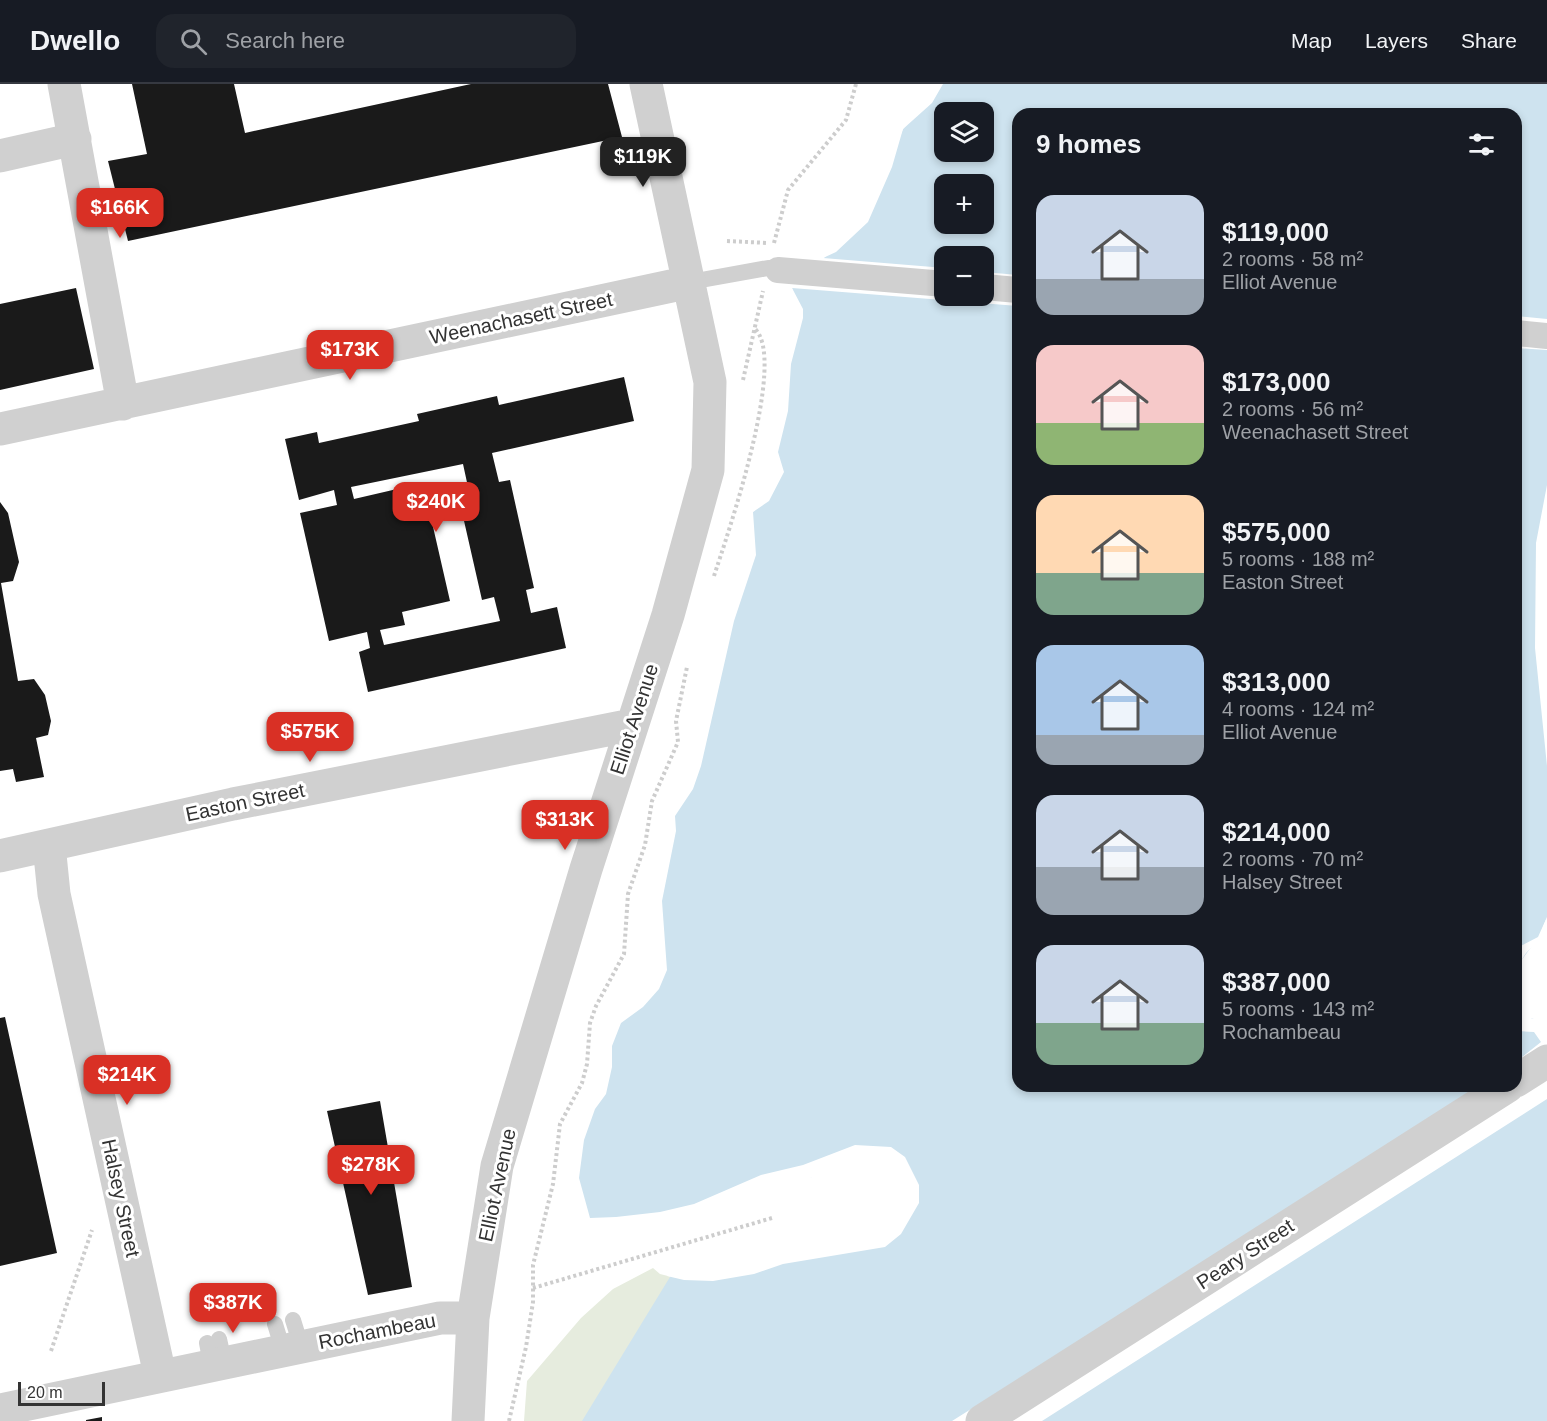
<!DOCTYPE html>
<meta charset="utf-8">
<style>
:root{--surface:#171b24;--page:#20242c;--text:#f1f3f6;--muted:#9ea1a6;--line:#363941;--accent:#d93025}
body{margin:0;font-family:Arial,sans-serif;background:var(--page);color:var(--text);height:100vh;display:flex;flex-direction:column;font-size:22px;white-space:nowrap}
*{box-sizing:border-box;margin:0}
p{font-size:20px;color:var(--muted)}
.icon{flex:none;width:33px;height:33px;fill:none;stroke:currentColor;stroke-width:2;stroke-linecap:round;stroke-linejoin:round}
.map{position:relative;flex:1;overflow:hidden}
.side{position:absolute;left:1012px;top:24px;width:510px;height:984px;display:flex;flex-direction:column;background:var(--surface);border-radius:18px;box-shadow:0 3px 9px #0003}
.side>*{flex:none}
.buttons{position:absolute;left:934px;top:18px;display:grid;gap:12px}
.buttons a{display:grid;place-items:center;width:60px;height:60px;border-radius:12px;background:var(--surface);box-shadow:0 3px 9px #0003;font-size:30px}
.scale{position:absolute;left:18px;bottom:15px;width:87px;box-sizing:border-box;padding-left:6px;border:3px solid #333;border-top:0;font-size:16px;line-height:21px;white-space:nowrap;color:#333;-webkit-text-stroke:4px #fff;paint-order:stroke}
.price{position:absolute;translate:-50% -51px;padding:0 14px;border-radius:12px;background:var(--accent);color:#fff;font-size:20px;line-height:39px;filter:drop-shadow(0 2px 3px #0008)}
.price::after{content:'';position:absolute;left:50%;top:36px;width:18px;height:14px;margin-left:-9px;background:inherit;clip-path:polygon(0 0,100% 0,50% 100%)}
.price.active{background:#222;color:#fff}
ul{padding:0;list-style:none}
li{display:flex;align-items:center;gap:18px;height:150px;padding:0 24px}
li span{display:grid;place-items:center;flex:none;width:168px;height:120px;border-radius:18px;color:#555}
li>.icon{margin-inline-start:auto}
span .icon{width:72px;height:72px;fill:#fffc;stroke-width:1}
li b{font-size:26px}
h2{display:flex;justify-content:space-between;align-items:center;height:72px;padding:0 24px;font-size:26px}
header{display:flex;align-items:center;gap:36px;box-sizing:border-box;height:84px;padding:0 30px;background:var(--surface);border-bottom:2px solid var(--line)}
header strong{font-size:28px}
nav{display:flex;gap:33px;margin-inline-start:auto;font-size:21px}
.search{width:420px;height:54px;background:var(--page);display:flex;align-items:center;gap:15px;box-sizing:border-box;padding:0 21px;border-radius:18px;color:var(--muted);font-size:22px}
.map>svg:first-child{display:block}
.green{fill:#e6ecde}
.water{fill:#cee3ef;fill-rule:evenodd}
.pier{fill:#fff}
.building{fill:#1a1a1a;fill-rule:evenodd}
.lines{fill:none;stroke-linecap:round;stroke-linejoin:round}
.path{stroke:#cdcdcd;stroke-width:4;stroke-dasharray:3 3;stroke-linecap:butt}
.service{stroke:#d0d0d0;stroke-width:16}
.pedestrian{stroke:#d0d0d0;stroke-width:26}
.minor{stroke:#d0d0d0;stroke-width:33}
.labels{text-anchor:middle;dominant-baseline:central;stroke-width:6;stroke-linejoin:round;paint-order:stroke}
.street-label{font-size:20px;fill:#333;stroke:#fff}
</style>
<header>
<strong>Dwello</strong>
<div class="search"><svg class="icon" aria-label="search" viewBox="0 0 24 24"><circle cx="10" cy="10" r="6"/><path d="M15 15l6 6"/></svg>Search here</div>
<nav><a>Map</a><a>Layers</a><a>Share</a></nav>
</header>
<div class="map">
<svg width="1547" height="1337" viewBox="0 0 1547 1337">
<rect width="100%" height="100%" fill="#fff"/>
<path class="green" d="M653 1184 660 1190 684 1196 768 1337H524L527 1297 581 1234 613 1205Z"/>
<path class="water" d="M942 0H1547V401L1536 459 1535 564 1547 682V833L1539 853 1517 882 1516 30H1018V1002H1516L1517 931 1547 938V1337H582L673 1188 689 1190 788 1162 885 1129C896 1107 887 1089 863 1081L589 1146 573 1071 608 985 607 953 644 891 665 764 667 727 688 699 753 428 766 411 800 229 792 204 861 139 881 101 903 45ZM945 28H984V68H945ZM945 100H984V140H945ZM945 172H984V212H945Z"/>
<path class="pier" d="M938 0H943L932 19 903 45 892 83 868 138 836 168 823 174 945 184V212H984V188L1018 191V222L792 204 803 225V234L791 280 788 327 778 368 784 388 769 417 753 428 756 471 734 537 701 682 693 705 675 732 676 747 662 817 667 886 659 905 643 923 621 939 612 962V983L606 1010 595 1025 584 1056 579 1094 590 1134 616 1133 660 1128 694 1120 761 1091 803 1081 855 1061 891 1063 905 1073 919 1101V1119L901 1150 885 1163 783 1180 754 1190 713 1197 684 1196 667 1192 672 1185 689 1187 753 1159H787L831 1138 862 1134 883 1127 888 1116 885 1101 873 1087 863 1084 810 1094 760 1114 724 1123 663 1145 630 1153H604L587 1148 579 1133 570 1071 574 1044 605 984V952L641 891 649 804 662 764 664 727 685 698 694 669 704 622 706 594 737 488 750 427 764 410 786 263 797 229 789 203 858 137 879 100 900 43Z
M1517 232 1547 235V266L1516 264Z
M1547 833 1541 854 1526 869 1516 885 1517 864 1538 853Z
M1516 928 1533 935H1547V1015L1042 1337H952L1254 1147 1516 1002 1517 977 1541 958 1534 948 1517 947Z"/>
<path class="building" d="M132 0H234L245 49 471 0H608L622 53 128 157 108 77 147 70Z
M76 204 94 285 0 306V220Z
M624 293 634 337 492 369 499 398 510 396 534 504 526 506 531 529 557 523 566 564 368 608 359 568 370 564 367 548 329 557 300 429 337 421 334 406 299 416 285 355 317 348 319 359 419 337 417 330 497 312 499 321ZM463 380 468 403 457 406 482 516 494 513 500 537 384 561 380 546 405 541 402 528 450 517 423 399 354 415 351 403Z
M0 418 8 429 19 478 13 497 1 499 18 597 34 595 45 611 51 637 48 651 36 654 44 693 16 698 13 685 0 687Z
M5 933 57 1169 0 1182V934Z
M380 1017 412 1203 368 1211 327 1027Z
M102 1333V1337H86V1336Z"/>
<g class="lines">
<path class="path" d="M727 157 768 159
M774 159 788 106 846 36 856 0
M743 296 763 207
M714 492C727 452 789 273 754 244
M1516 925 1521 924
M533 1204 772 1134
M51 1267 92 1146
M509 1337 526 1263 533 1218V1181L553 1100 560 1040 582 999 587 980 590 939 596 922 624 870 628 810 645 761 652 717 678 658 676 637 687 583"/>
<path class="service" d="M690 198 768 184
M293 1236 301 1262
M275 1240 283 1266
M219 1255 224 1278
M207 1259 211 1280"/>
<path class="pedestrian" d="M778 186 945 200
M984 203 1018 206
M1516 249 1547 252"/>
<path class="minor" d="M64 0 123 320
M0 72 75 55
M0 345 690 198
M49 761 54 810 160 1291
M0 772 233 720 632 641
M1516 997 1547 977
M0 1326 440 1234H473
M468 1337 473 1234 497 1082 586 785 668 531 708 386 710 298 646 0
M982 1337 1508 1002"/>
</g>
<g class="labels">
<g class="street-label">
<text transform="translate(521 234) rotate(-12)">Weenachasett Street</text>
<text transform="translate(634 635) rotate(-72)">Elliot Avenue</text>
<text transform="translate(245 718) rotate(-12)">Easton Street</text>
<text transform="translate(497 1101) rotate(-78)">Elliot Avenue</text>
<text transform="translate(121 1114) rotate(78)">Halsey Street</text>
<text transform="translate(1245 1170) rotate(-33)">Peary Street</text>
<text transform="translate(377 1247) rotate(-11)">Rochambeau</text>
</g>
</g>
</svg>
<div class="buttons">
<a><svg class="icon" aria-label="layers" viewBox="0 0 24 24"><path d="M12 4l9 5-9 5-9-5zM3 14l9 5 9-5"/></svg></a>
<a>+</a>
<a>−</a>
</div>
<div class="scale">20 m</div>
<b class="price active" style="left:643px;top:104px">$119K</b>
<b class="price" style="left:120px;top:155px">$166K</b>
<b class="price" style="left:350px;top:297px">$173K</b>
<b class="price" style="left:436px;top:449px">$240K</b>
<b class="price" style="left:310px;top:679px">$575K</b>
<b class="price" style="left:565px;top:767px">$313K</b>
<b class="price" style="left:127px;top:1022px">$214K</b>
<b class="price" style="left:371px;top:1112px">$278K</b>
<b class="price" style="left:233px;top:1250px">$387K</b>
<section class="side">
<h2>9 homes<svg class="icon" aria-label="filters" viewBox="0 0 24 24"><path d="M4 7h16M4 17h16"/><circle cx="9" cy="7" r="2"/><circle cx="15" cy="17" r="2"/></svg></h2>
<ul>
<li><span style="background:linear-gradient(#c9d6e8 70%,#9aa5b1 0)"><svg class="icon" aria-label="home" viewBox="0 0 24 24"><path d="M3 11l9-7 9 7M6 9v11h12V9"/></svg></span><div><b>$119,000</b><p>2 rooms · 58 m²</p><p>Elliot Avenue</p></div></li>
<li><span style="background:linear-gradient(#f6c9c9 65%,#8fb573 0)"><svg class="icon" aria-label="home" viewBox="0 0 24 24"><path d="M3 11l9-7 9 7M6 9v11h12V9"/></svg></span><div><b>$173,000</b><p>2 rooms · 56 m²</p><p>Weenachasett Street</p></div></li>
<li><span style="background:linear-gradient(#ffd9b3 65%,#7fa58c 0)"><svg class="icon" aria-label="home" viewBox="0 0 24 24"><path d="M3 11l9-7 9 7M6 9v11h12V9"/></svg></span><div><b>$575,000</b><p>5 rooms · 188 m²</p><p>Easton Street</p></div></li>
<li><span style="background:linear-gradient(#a9c7e8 75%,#9aa5b1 0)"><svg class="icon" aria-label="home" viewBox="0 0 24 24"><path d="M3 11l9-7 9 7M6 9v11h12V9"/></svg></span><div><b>$313,000</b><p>4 rooms · 124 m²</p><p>Elliot Avenue</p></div></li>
<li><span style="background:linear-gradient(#c9d6e8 60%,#9aa5b1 0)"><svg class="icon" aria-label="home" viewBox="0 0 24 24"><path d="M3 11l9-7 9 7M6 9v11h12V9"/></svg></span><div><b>$214,000</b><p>2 rooms · 70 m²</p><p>Halsey Street</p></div></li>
<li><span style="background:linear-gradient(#c9d6e8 65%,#7fa58c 0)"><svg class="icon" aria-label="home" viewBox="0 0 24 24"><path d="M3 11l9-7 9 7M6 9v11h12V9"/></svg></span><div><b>$387,000</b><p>5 rooms · 143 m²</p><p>Rochambeau</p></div></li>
</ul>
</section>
</div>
